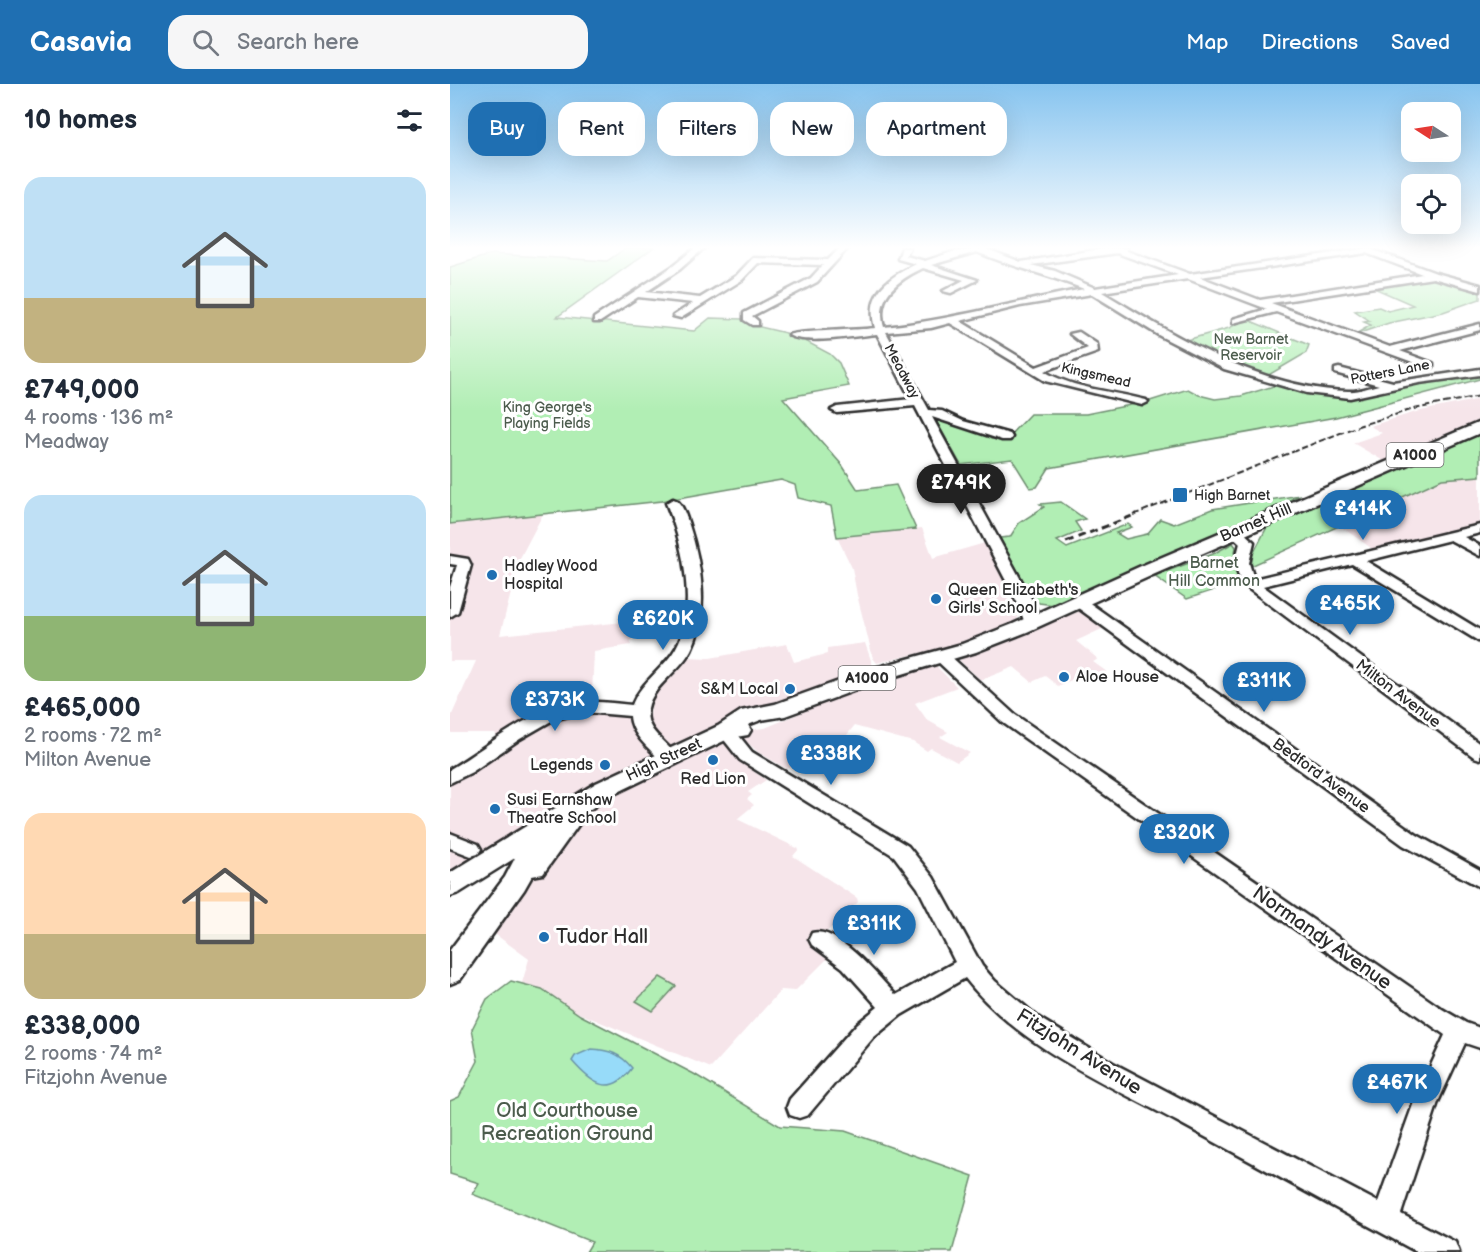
<!DOCTYPE html>
<meta charset="utf-8">
<style>
:root{--surface:#fff;--page:#f6f6f7;--text:#1f2937;--muted:#747a83;--accent:#1f6fb2}
body{margin:0;font-family:"Balsamiq Sans",sans-serif;background:var(--page);color:var(--text);height:100vh;display:flex;flex-direction:column;font-size:22px;white-space:nowrap}
*{box-sizing:border-box;margin:0}
p{font-size:20px;color:var(--muted)}
.icon{flex:none;width:33px;height:33px;fill:none;stroke:currentColor;stroke-width:2;stroke-linecap:round;stroke-linejoin:round}
.map{position:relative;flex:1;overflow:hidden}
.details{display:flex;flex-direction:column;background:var(--surface);width:450px}
.details>*{flex:none}
.guide{position:absolute;left:18px;top:18px;width:570px;height:54px;display:flex;gap:12px}
.needle{width:39px;rotate:282deg}
.fabs{position:absolute;left:951px;top:18px;display:grid;gap:12px}
.fabs a{display:grid;place-items:center;width:60px;height:60px;border-radius:12px;background:var(--surface);box-shadow:0 6px 24px #0002;font-size:30px}
.price{position:absolute;translate:-50% -51px;padding:0 14px;border-radius:21px;background:var(--accent);color:#fff;font-size:20px;line-height:39px;filter:drop-shadow(0 2px 3px #0008)}
.price::after{content:'';position:absolute;left:50%;top:36px;width:18px;height:14px;margin-left:-9px;background:inherit;clip-path:polygon(0 0,100% 0,50% 100%)}
.price.active{background:#222;color:#fff}
ul{padding:0;list-style:none}
li{display:grid;align-content:center;gap:12px;height:318px;padding:0 24px}
li span{display:grid;place-items:center;height:186px;border-radius:18px;color:#555}
li>.icon{margin-inline-start:auto}
span .icon{width:108px;height:108px;fill:#fffc;stroke-width:1}
li b{font-size:26px}
h2{display:flex;justify-content:space-between;align-items:center;height:72px;padding:0 24px;font-size:26px}
.tag{padding:0 21px;border-radius:18px;background:var(--surface);box-shadow:0 6px 24px #0002;font-size:21px;line-height:54px}
.tag.active{background:var(--accent);color:#fff}
header{display:flex;align-items:center;gap:36px;box-sizing:border-box;height:84px;padding:0 30px;background:var(--accent);color:#fff}
header strong{font-size:28px}
nav{display:flex;gap:33px;margin-inline-start:auto;font-size:21px}
.search{width:420px;height:54px;background:var(--page);display:flex;align-items:center;gap:15px;box-sizing:border-box;padding:0 21px;border-radius:18px;color:var(--muted);font-size:22px}
main{display:flex;flex:1;min-height:0}
.map>svg:first-child{display:block}
.built{fill:#f6e5ea}
.green{fill:#b1eeb4;stroke:#6e8c70;stroke-width:1.5}
.water{fill:#97dbf9;stroke:#6c95a7;stroke-width:1.5}
.lines{fill:none;stroke-linecap:round;stroke-linejoin:round}
.minor-casing{stroke:#2b2b2b;stroke-width:5}
.major-casing{stroke:#2b2b2b;stroke-width:5}
.minor{fill:#fff;fill-rule:evenodd}
.major{fill:#fff;fill-rule:evenodd}
.rail-far1{stroke:#2b2b2b;stroke-width:2;stroke-dasharray:7 3;stroke-linecap:butt}
.rail{stroke:#2b2b2b;stroke-width:3;stroke-dasharray:8 4.5;stroke-linecap:butt}
.poi-dot{fill:#1f6fb2;stroke:#fff;stroke-width:2}
.labels{text-anchor:middle;dominant-baseline:central;stroke-width:6;stroke-linejoin:round;paint-order:stroke}
.far-park-label{font-size:14px;fill:#4c5c4d;stroke:#fff}
.far-street-label{font-size:14px;fill:#2b2b2b;stroke:#fff}
.far-poi-label{font-size:14px;fill:#2b2b2b;stroke:#fff;text-anchor:start}
.shield{fill:#fff;stroke:#6b6b6b;stroke-width:1.5}
.shield-label{font-size:15px;font-weight:bold;fill:#2b2b2b}
.street-label{font-size:16px;fill:#2b2b2b;stroke:#fff}
.park-label{font-size:16px;fill:#4c5c4d;stroke:#fff}
.poi-label{font-size:16px;fill:#2b2b2b;stroke:#fff;text-anchor:start}
.near-poi-label{font-size:20px;fill:#2b2b2b;stroke:#fff;text-anchor:start}
.near-street-label{font-size:20px;fill:#2b2b2b;stroke:#fff}
.near-park-label{font-size:20px;fill:#4c5c4d;stroke:#fff}
</style>
<header>
<strong>Casavia</strong>
<div class="search"><svg class="icon" aria-label="search" viewBox="0 0 24 24"><circle cx="10" cy="10" r="6"/><path d="M15 15l6 6"/></svg>Search here</div>
<nav><a>Map</a><a>Directions</a><a>Saved</a></nav>
</header>
<main>
<section class="details">
<h2>10 homes<svg class="icon" aria-label="filters" viewBox="0 0 24 24"><path d="M4 7h16M4 17h16"/><circle cx="9" cy="7" r="2"/><circle cx="15" cy="17" r="2"/></svg></h2>
<ul>
<li><span style="background:linear-gradient(#bfe0f5 65%,#c2b280 0)"><svg class="icon" aria-label="home" viewBox="0 0 24 24"><path d="M3 11l9-7 9 7M6 9v11h12V9"/></svg></span><div><b>£749,000</b><p>4 rooms · 136 m²</p><p>Meadway</p></div></li>
<li><span style="background:linear-gradient(#bfe0f5 65%,#8fb573 0)"><svg class="icon" aria-label="home" viewBox="0 0 24 24"><path d="M3 11l9-7 9 7M6 9v11h12V9"/></svg></span><div><b>£465,000</b><p>2 rooms · 72 m²</p><p>Milton Avenue</p></div></li>
<li><span style="background:linear-gradient(#ffd9b3 65%,#c2b280 0)"><svg class="icon" aria-label="home" viewBox="0 0 24 24"><path d="M3 11l9-7 9 7M6 9v11h12V9"/></svg></span><div><b>£338,000</b><p>2 rooms · 74 m²</p><p>Fitzjohn Avenue</p></div></li>
</ul>
</section>
<div class="map">
<svg width="1030" height="1168" viewBox="0 0 1030 1168">
<rect width="100%" height="100%" fill="#fff"/>
<filter id="ink" filterUnits="userSpaceOnUse"><feTurbulence type="fractalNoise" baseFrequency=".0167" numOctaves="2"/><feDisplacementMap in="SourceGraphic" scale="12" xChannelSelector="R" yChannelSelector="G"/><feConvolveMatrix kernelMatrix="1 2 1 2 8 2 1 2 1" color-interpolation-filters="sRGB"/></filter>
<g filter="url(#ink)">
<path class="built" d="M1030 315V338L937 379 903 359 932 349 920 342 966 328Z
M1030 392V441L924 466 890 442 992 395Z
M93 430 70 474 50 551 183 537 181 561 144 567 142 610 136 612 130 618 92 628 51 654 47 653 45 649H1L0 635 26 577H0V504L6 484 0 481V440Z
M472 444 483 474 535 459 565 519 569 531 566 537 504 561 427 579 423 574 407 511 402 484 387 453Z
M630 527 654 544 626 557 648 575 643 578 657 588 638 598 630 592 608 602 595 592 582 598 564 583 531 596 509 576Z
M415 559 424 585 287 633 147 698 0 798V698L91 639 132 627 200 632 202 617 207 607 230 585 238 573 260 574 337 560 344 578 377 570V564Z
M486 582 507 603 465 619 477 636 498 648 490 653 520 669 507 678 481 664 477 667 463 658 404 642 390 660 337 685 308 668 290 652 306 645 315 644 408 605Z
M276 659 289 677 316 696 298 708 302 711 297 715 304 721 287 735 349 765 343 772 407 814 408 818 361 863 377 875 345 907 331 906 261 984 119 925 93 905 72 899 79 875 42 848 138 725 164 709 254 667Z"/>
<path class="green" d="M176 164H203L107 233 244 247 260 234 293 235 302 241 344 251 380 270 389 279 399 302 333 314 392 381 408 406 446 401 466 445 387 453 381 422 348 414 345 401 331 396 212 417 0 440V183L42 170 157 177Z
M979 194 991 195 1030 206V215L993 228 939 239 904 251 921 241 914 238 920 237 905 227 929 223 938 227 963 221 922 203Z
M796 235 859 261 856 269 817 292 791 285 733 257 779 244Z
M1030 291V295L886 333 599 384 587 403 580 404 562 375 511 381 484 333 537 350 541 355 557 354 580 330H636L700 317 738 305 749 311 765 315 791 312 827 301 859 308 904 312 973 298Z
M1030 350V392L992 395 801 482 803 470 817 443Z
M850 411 782 444 604 521 589 519 581 511 550 454 560 453 569 439 594 423 590 420 611 418 635 435 625 438 631 447 607 457 617 464 678 440 682 443 666 449 676 455 697 450 710 435 724 440 762 425Z
M783 459 786 463 783 480 789 498 737 515 704 492 763 470Z
M210 893 226 902 203 927 186 917Z
M61 897 92 905 130 931 244 990 330 1042 395 1047 523 1092 502 1168H136L142 1158 22 1110 29 1099 0 1090V1017L9 1013 28 977 22 945 37 915Z"/>
<path class="water" d="M141 965C159 966 170 969 182 984 160 1014 142 1000 122 977L125 972Z"/>
<g class="lines">
<g class="minor-casing">
<path id="minor" d="M245 164H254L229 186 196 208 250 214 286 192 303 174 378 176 390 164H398L367 198 302 232 308 237V241H302L294 236V229L361 194 373 181 308 179 292 196 231 234 223 232 243 219 188 213 150 238H144V234L223 182Z
M452 164H460L456 172 475 177 502 168 534 164 571 178 658 164H677V167L740 190 918 164 986 189 1030 201V207L983 194 821 219 940 263 1030 240V246L950 267 983 279V283L979 284 826 228 783 239V235L817 225 738 195 652 208C727 253 808 304 898 307 908 308 919 303 929 301L885 289V285L889 284 943 298 1030 285V291L969 299 900 314 857 309 774 285 710 252 642 210 570 222 510 237 586 283 638 264 620 250 629 248 647 260 648 268 594 287C623 305 663 307 696 316L698 318 692 321 595 297 500 239 481 244 436 248 479 326 492 327 513 337 560 350 562 353 560 356H552L482 333 583 518 591 539 583 544 575 539 567 518 465 322 387 329 381 326 387 323 461 315 427 250C408 252 353 261 339 251 344 247 412 246 425 244 415 209 438 194 466 180L448 175ZM527 168C562 183 599 191 634 205 567 217 502 236 434 243 425 212 448 196 473 184L514 196 493 207 501 209 527 196 481 181ZM667 169 728 191 645 204 605 187 581 181ZM916 169 972 190 810 216 750 193Z
M223 415C232 417 236 432 239 441 251 478 260 529 241 566 230 587 203 601 198 624 193 647 217 657 227 673L224 677H212C199 665 181 650 180 632L134 628 103 636 70 655 22 688 0 699V685C44 659 83 621 136 618 151 617 167 620 182 621 190 600 209 588 222 570 250 532 233 459 216 419Z
M1030 441V449L1014 453 1030 462V472L1000 456 916 477 1030 546V558L902 480 813 502 1030 660V675L1024 673 791 499 785 479 790 459 778 448 785 444 790 445 804 458 799 479 804 495Z
M0 472 18 475 21 481 8 528 0 533V503L7 481 0 480Z
M629 513 634 515 967 751 1030 786V803L953 761 624 521 621 518 624 515Z
M491 567 497 569 564 630 992 925 1016 939 1030 944V964L1015 959 988 1018 951 1130 1005 1158 1009 1168H967C887 1125 807 1081 728 1038 653 998 568 962 515 894L451 931 423 954 358 1031 349 1034 340 1031 337 1023 340 1015 407 940 428 923 393 884 362 861 359 855 362 849C387 841 429 894 446 911L505 878 468 804 444 772 290 676 267 647 270 643H282L302 668 458 762 483 793 532 882 545 897 589 934 663 979 928 1118 964 1018 995 951 552 638 485 575 483 572 485 569Z
M0 749 28 760 31 765 28 770 21 772 0 764Z"/>
</g>
<g class="major-casing">
<path id="major" d="M1030 338V349L705 490 577 548 526 568 439 594 335 632 311 636 298 641 301 646 298 651 280 654 162 711 139 726 93 790 82 792 74 806 10 896 0 900V866L55 793 65 774 9 809 0 812V789L146 699 268 642 291 627 325 620 425 584 512 560 563 540 691 482Z"/>
</g>
<use href="#minor" class="minor"/>
<use href="#major" class="major"/>
<path class="rail-far1" d="M683 431 908 342 964 325 1030 312"/>
<path class="rail" d="M616 458 687 430"/>
</g>
</g>
<linearGradient id="sky" x2="0" y2="1"><stop stop-color="#87c4ef"/><stop offset="0.5" stop-color="#fff"/><stop offset="1" stop-color="#fff" stop-opacity="0"/></linearGradient>
<rect width="1030" height="327" fill="url(#sky)"/>
<g class="poi-dot">
<rect x="722" y="403" width="16" height="16" rx="3"/>
<circle cx="42" cy="491" r="6"/>
<circle cx="486" cy="515" r="6"/>
<circle cx="614" cy="593" r="6"/>
<circle cx="340" cy="605" r="6"/>
<circle cx="263" cy="676" r="6"/>
<circle cx="155" cy="681" r="6"/>
<circle cx="45" cy="725" r="6"/>
<circle cx="94" cy="853" r="6"/>
</g>
<g class="labels">
<g class="far-park-label">
<text x="801" y="255">New Barnet<tspan x="801" dy="16">Reservoir</tspan></text>
<text x="97" y="323">King George's<tspan x="97" dy="16">Playing Fields</tspan></text>
</g>
<g class="far-street-label">
<text transform="translate(452 287) rotate(62)">Meadway</text>
<text transform="translate(940 288) rotate(-11)">Potters Lane</text>
<text transform="translate(646 291) rotate(13)">Kingsmead</text>
</g>
<g class="far-poi-label">
<text x="744" y="411">High Barnet</text>
</g>
<g class="shield">
<rect x="936.5" y="359" width="57" height="24" rx="4.5"/>
<rect x="388.5" y="582" width="57" height="24" rx="4.5"/>
</g>
<g class="shield-label">
<text x="965" y="371">A1000</text>
<text x="417" y="594">A1000</text>
</g>
<g class="street-label">
<text transform="translate(806 439) rotate(-23)">Barnet Hill</text>
<text transform="translate(948 610) rotate(37)">Milton Avenue</text>
<text transform="translate(214 676) rotate(-25)">High Street</text>
<text transform="translate(871 692) rotate(36)">Bedford Avenue</text>
</g>
<g class="park-label">
<text x="764" y="479">Barnet<tspan x="764" dy="18">Hill Common</tspan></text>
</g>
<g class="poi-label">
<text x="54" y="482">Hadley Wood<tspan x="54" dy="18">Hospital</tspan></text>
<text x="498" y="506">Queen Elizabeth's<tspan x="498" dy="18">Girls' School</tspan></text>
<text x="626" y="593">Aloe House</text>
<text x="328" y="605" text-anchor="end">S&amp;M Local</text>
<text x="143" y="681" text-anchor="end">Legends</text>
<text x="263" y="695" text-anchor="middle">Red Lion</text>
<text x="57" y="716">Susi Earnshaw<tspan x="57" dy="18">Theatre School</tspan></text>
</g>
<g class="near-poi-label">
<text x="106" y="853">Tudor Hall</text>
</g>
<g class="near-street-label">
<text transform="translate(872 854) rotate(35)">Normandy Avenue</text>
<text transform="translate(629 968) rotate(32)">Fitzjohn Avenue</text>
</g>
<g class="near-park-label">
<text x="117" y="1027">Old Courthouse<tspan x="117" dy="23">Recreation Ground</tspan></text>
</g>
</g>
</svg>
<div class="fabs">
<a><svg class="needle" viewBox="-14 -14 28 28"><path d="M0-13l5 13h-10z" fill="#e53935"/><path d="M0 13l5-13h-10z" fill="#747a83"/></svg></a>
<a><svg class="icon" aria-label="locate" viewBox="0 0 24 24"><circle cx="12" cy="12" r="6"/><path d="M12 2v4M12 18v4M2 12h4M18 12h4"/></svg></a>
</div>
<b class="price active" style="left:511px;top:431px">£749K</b>
<b class="price" style="left:913px;top:457px">£414K</b>
<b class="price" style="left:900px;top:552px">£465K</b>
<b class="price" style="left:213px;top:567px">£620K</b>
<b class="price" style="left:814px;top:629px">£311K</b>
<b class="price" style="left:105px;top:648px">£373K</b>
<b class="price" style="left:381px;top:702px">£338K</b>
<b class="price" style="left:734px;top:781px">£320K</b>
<b class="price" style="left:424px;top:872px">£311K</b>
<b class="price" style="left:947px;top:1031px">£467K</b>
<div class="guide">
<a class="tag active">Buy</a>
<a class="tag">Rent</a>
<a class="tag">Filters</a>
<a class="tag">New</a>
<a class="tag">Apartment</a>
</div>
</div>
</main>
